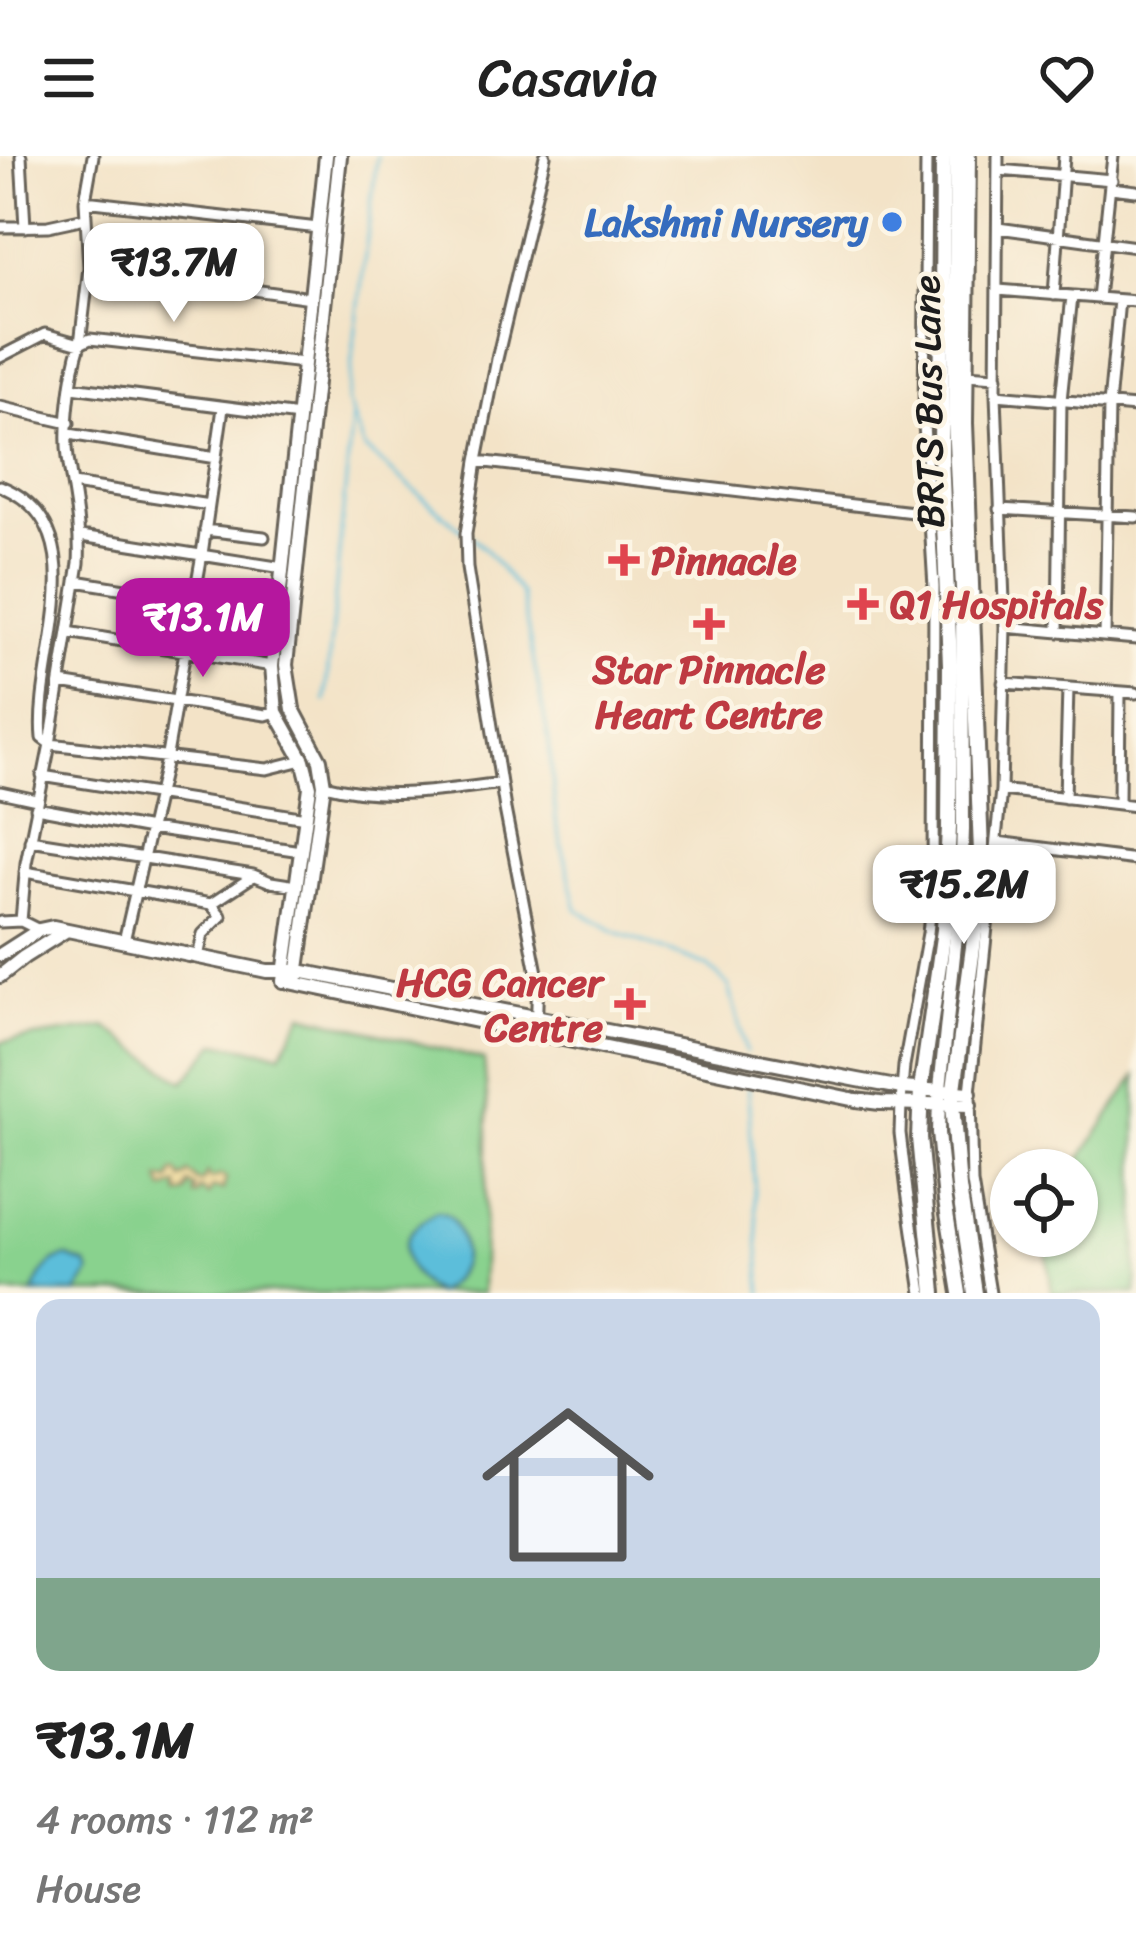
<!DOCTYPE html>
<meta charset="utf-8">
<style>
:root{--surface:#fff;--page:#f6f6f6;--text:#222;--muted:#767676;--line:#e0e0e0;--accent:#b5179e}
body{margin:0;font-family:Sriracha,sans-serif;background:var(--page);color:var(--text);height:100vh;display:flex;flex-direction:column;font-size:45px;white-space:nowrap}
*{box-sizing:border-box;margin:0}
p{font-size:39px;color:var(--muted)}
.icon{flex:none;width:66px;height:66px;fill:none;stroke:currentColor;stroke-width:2;stroke-linecap:round;stroke-linejoin:round}
.map{position:relative;height:1137px;overflow:hidden}
.drawer{display:flex;flex-direction:column;background:var(--surface);flex:1}
.drawer>*{flex:none}
.fabs{position:absolute;left:990px;top:993px;display:grid;gap:24px}
.fabs a{display:grid;place-items:center;width:108px;height:108px;border-radius:50%;background:var(--surface);box-shadow:0 3px 9px #0004;font-size:60px}
.price{position:absolute;translate:-50% -102px;padding:0 27px;border-radius:24px;background:#fff;color:#222;font-size:39px;line-height:78px;filter:drop-shadow(0 3px 6px #0008)}
.price::after{content:'';position:absolute;left:50%;top:72px;width:36px;height:27px;margin-left:-18px;background:inherit;clip-path:polygon(0 0,100% 0,50% 100%)}
.price.current{background:var(--accent);color:#fff}
ul{padding:0;list-style:none}
li{display:grid;align-content:center;gap:24px;height:636px;padding:0 36px}
li+li{border-top:3px solid var(--line)}
li span{display:grid;place-items:center;height:372px;border-radius:24px;color:#555}
li>.icon{margin-inline-start:auto}
span .icon{width:216px;height:216px;fill:#fffc;stroke-width:1}
li b{font-size:51px}
header{display:flex;justify-content:space-between;align-items:center;height:156px;padding:0 36px;background:var(--surface);font-size:54px;font-weight:600}
.map>svg:first-child{display:block}
.green{fill:#89d28e;stroke:#527755;stroke-width:3}
.sand{fill:#eeda9e;stroke:#857b5d;stroke-width:3}
.water{fill:#5cbeda;stroke:#3c6d7b;stroke-width:3}
.lines{fill:none;stroke-linecap:round;stroke-linejoin:round}
.stream{stroke:#5cbeda;stroke-width:3}
.street-casing{stroke:#676258;stroke-width:15}
.secondary-casing{stroke:#676258;stroke-width:18}
.primary-casing{stroke:#676258;stroke-width:20}
.street{stroke:#fff;stroke-width:9}
.secondary{stroke:#fff;stroke-width:12}
.primary{stroke:#fff;stroke-width:14}
.shop-dot{fill:#3f7fe0;stroke:#fcf5e5;stroke-width:4.5}
.health-dot{fill:#e0444e;stroke:#fcf5e5;stroke-width:4.5}
.labels{text-anchor:middle;dominant-baseline:central;stroke-width:9;stroke-linejoin:round;paint-order:stroke}
.shop-label{font-size:39px;font-weight:bold;fill:#366cbe;stroke:#fcf5e5;text-anchor:end}
.street-label{font-size:39px;fill:#1c1c1c;stroke:#fcf5e5}
.health-label{font-size:39px;font-weight:bold;fill:#be3a42;stroke:#fcf5e5;text-anchor:start}
</style>
<header><svg class="icon" aria-label="menu" viewBox="0 0 24 24"><path d="M4 6h16M4 12h16M4 18h16"/></svg>Casavia<svg class="icon" aria-label="heart" viewBox="0 0 24 24"><path d="M12 20l-8-8c-3-5 5-10 8-4 3-6 11-1 8 4z"/></svg></header>
<div class="map">
<svg width="1136" height="1137" viewBox="0 0 1136 1137">
<rect width="100%" height="100%" fill="#fcf5e5"/>
<filter id="ink" filterUnits="userSpaceOnUse"><feTurbulence type="fractalNoise" baseFrequency=".00833" numOctaves="2"/><feDisplacementMap in="SourceGraphic" scale="24" xChannelSelector="R" yChannelSelector="G"/><feConvolveMatrix kernelMatrix="1 2 1 2 8 2 1 2 1" color-interpolation-filters="sRGB"/></filter>
<filter id="wash" filterUnits="userSpaceOnUse"><feTurbulence type="fractalNoise" baseFrequency=".004" numOctaves="4" result="noise"/><feDisplacementMap in="SourceGraphic" scale="48" xChannelSelector="R" yChannelSelector="G"/><feGaussianBlur stdDeviation="2.7" result="paint"/><feColorMatrix in="noise" values="0 0 0 0 0 0 0 0 0 0 0 0 0 0 0 0 0 1.4 0 .05"/><feComposite in="paint" operator="in"/></filter>
<g filter="url(#wash)">
<rect width="100%" height="100%" fill="#f3e3c7"/>
<path class="green" d="M303 858 484 904 488 953 482 1137H0V886L106 871 184 926 216 887 281 897Z
M1136 920V1137H1052L1044 1080H1077V1014H1073Z"/>
<path class="sand" d="M173 1016H177L181 1023 189 1017 199 1026 203 1025 207 1017 211 1023 221 1019 226 1022 223 1034 213 1032 208 1039 201 1033 197 1039H194L195 1032 189 1028 186 1037 179 1039 177 1029 164 1034 160 1023 170 1024Z"/>
<path class="water" d="M436 1056C450 1057 452 1062 458 1075 470 1101 461 1123 436 1137 419 1130 397 1102 408 1081 412 1072 428 1061 436 1056Z
M68 1101 87 1109 90 1117 77 1137H33C39 1119 49 1103 68 1101Z"/>
<g class="lines">
<path class="stream" d="M377 0 347 245 365 293 462 374
M470 380 485 393 521 438 549 586 556 664 577 753 614 775 707 810 729 830 746 896
M325 545 352 260
M747 923 762 1137"/>
</g>
</g>
<g filter="url(#ink)">
<g class="lines">
<g class="street-casing">
<path id="street" d="M21 0 25 71
M545 0 497 203 477 305 930 358
M999 14 1112 24
M1111 32 1136 35
M85 45 318 72
M0 71 48 70 85 62
M998 72 1136 91
M89 111 311 142
M998 134 1136 145
M1054 139 1064 0
M1098 142 1113 0
M0 201 45 178 80 188 89 111 85 45 93 0
M965 219 997 221
M72 231 299 260
M996 239 1136 251
M0 251 69 267
M69 278 216 302
M477 305 466 378 467 412 505 653 538 822 536 877
M73 328 209 349
M0 330C103 371 34 503 42 582L50 588 267 613 303 604
M999 353 1136 361
M205 374 264 381
M81 380 283 412
M76 425 278 458
M1005 471 1136 483
M1058 475 1061 244 1072 140
M68 476 272 510
M1105 480 1109 249 1119 144
M60 527 266 559 276 556
M1003 527 1136 537
M42 620 306 662
M324 629C384 645 441 635 501 627
M1001 634 1136 650
M0 636 37 644
M1065 642 1068 532
M1119 648 1120 536
M36 652 150 673 301 695
M30 684 253 719 271 726 296 730
M997 686 1136 704
M25 716 211 748 221 760 203 778 198 801
M211 748 252 721
M21 765 26 707 50 588 79 407C81 370 73 338 68 302 64 273 71 216 80 188L90 183 304 207
M0 766 21 765 39 774
M124 785 167 599 202 398 223 252
M922 1137 907 1035 900 977 901 947 904 910 928 777 933 731 934 431 924 268 926 0
M990 1137 972 1027 970 937 1001 634 1005 471 996 239 998 0"/>
</g>
<g class="secondary-casing">
<path id="secondary" d="M956 0 954 265 962 433 963 673 961 732 939 942 938 977 945 1045 960 1137
M0 799 39 774 53 771 267 815H299L858 924 902 932 970 937
M0 820 24 801 67 774
M283 825 310 631 303 604 276 556 272 510 326 0
M289 826 856 944 880 947 970 949
M296 827 324 629 320 604 293 553 286 509 340 0"/>
</g>
<g class="primary-casing">
<path id="primary" d="M968 0 965 267 982 724 952 948 959 1032 975 1137
M934 1137 919 982 921 933 944 774 949 671 950 508 941 299 943 0"/>
</g>
<use href="#street" class="street"/>
<use href="#secondary" class="secondary"/>
<use href="#primary" class="primary"/>
</g>
</g>
<circle class="shop-dot" cx="892" cy="66" r="12"/>
<g class="health-dot">
<path d="M618 386h12v12h12v12h-12v12h-12v-12h-12v-12h12z"/>
<path d="M857 430h12v12h12v12h-12v12h-12v-12h-12v-12h12z"/>
<path d="M703 450h12v12h12v12h-12v12h-12v-12h-12v-12h12z"/>
<path d="M624 830h12v12h12v12h-12v12h-12v-12h-12v-12h12z"/>
</g>
<g class="labels">
<g class="shop-label">
<text x="868" y="66">Lakshmi Nursery</text>
</g>
<g class="street-label">
<text transform="translate(928 246) rotate(-91)">BRTS Bus Lane</text>
</g>
<g class="health-label">
<text x="651" y="404">Pinnacle</text>
<text x="890" y="448">Q1 Hospitals</text>
<text x="709" y="513" text-anchor="middle">Star Pinnacle<tspan x="709" dy="45">Heart Centre</tspan></text>
<text x="603" y="826" text-anchor="end">HCG Cancer<tspan x="603" dy="45">Centre</tspan></text>
</g>
</g>
</svg>
<div class="fabs">
<a><svg class="icon" aria-label="locate" viewBox="0 0 24 24"><circle cx="12" cy="12" r="6"/><path d="M12 2v4M12 18v4M2 12h4M18 12h4"/></svg></a>
</div>
<b class="price" style="left:174px;top:169px">₹13.7M</b>
<b class="price current" style="left:203px;top:524px">₹13.1M</b>
<b class="price" style="left:964px;top:791px">₹15.2M</b>
</div>
<section class="drawer">
<ul>
<li><span style="background:linear-gradient(#c9d6e8 75%,#7fa58c 0)"><svg class="icon" aria-label="home" viewBox="0 0 24 24"><path d="M3 11l9-7 9 7M6 9v11h12V9"/></svg></span><div><b>₹13.1M</b><p>4 rooms · 112 m²</p><p>House</p></div></li>
</ul>
</section>
